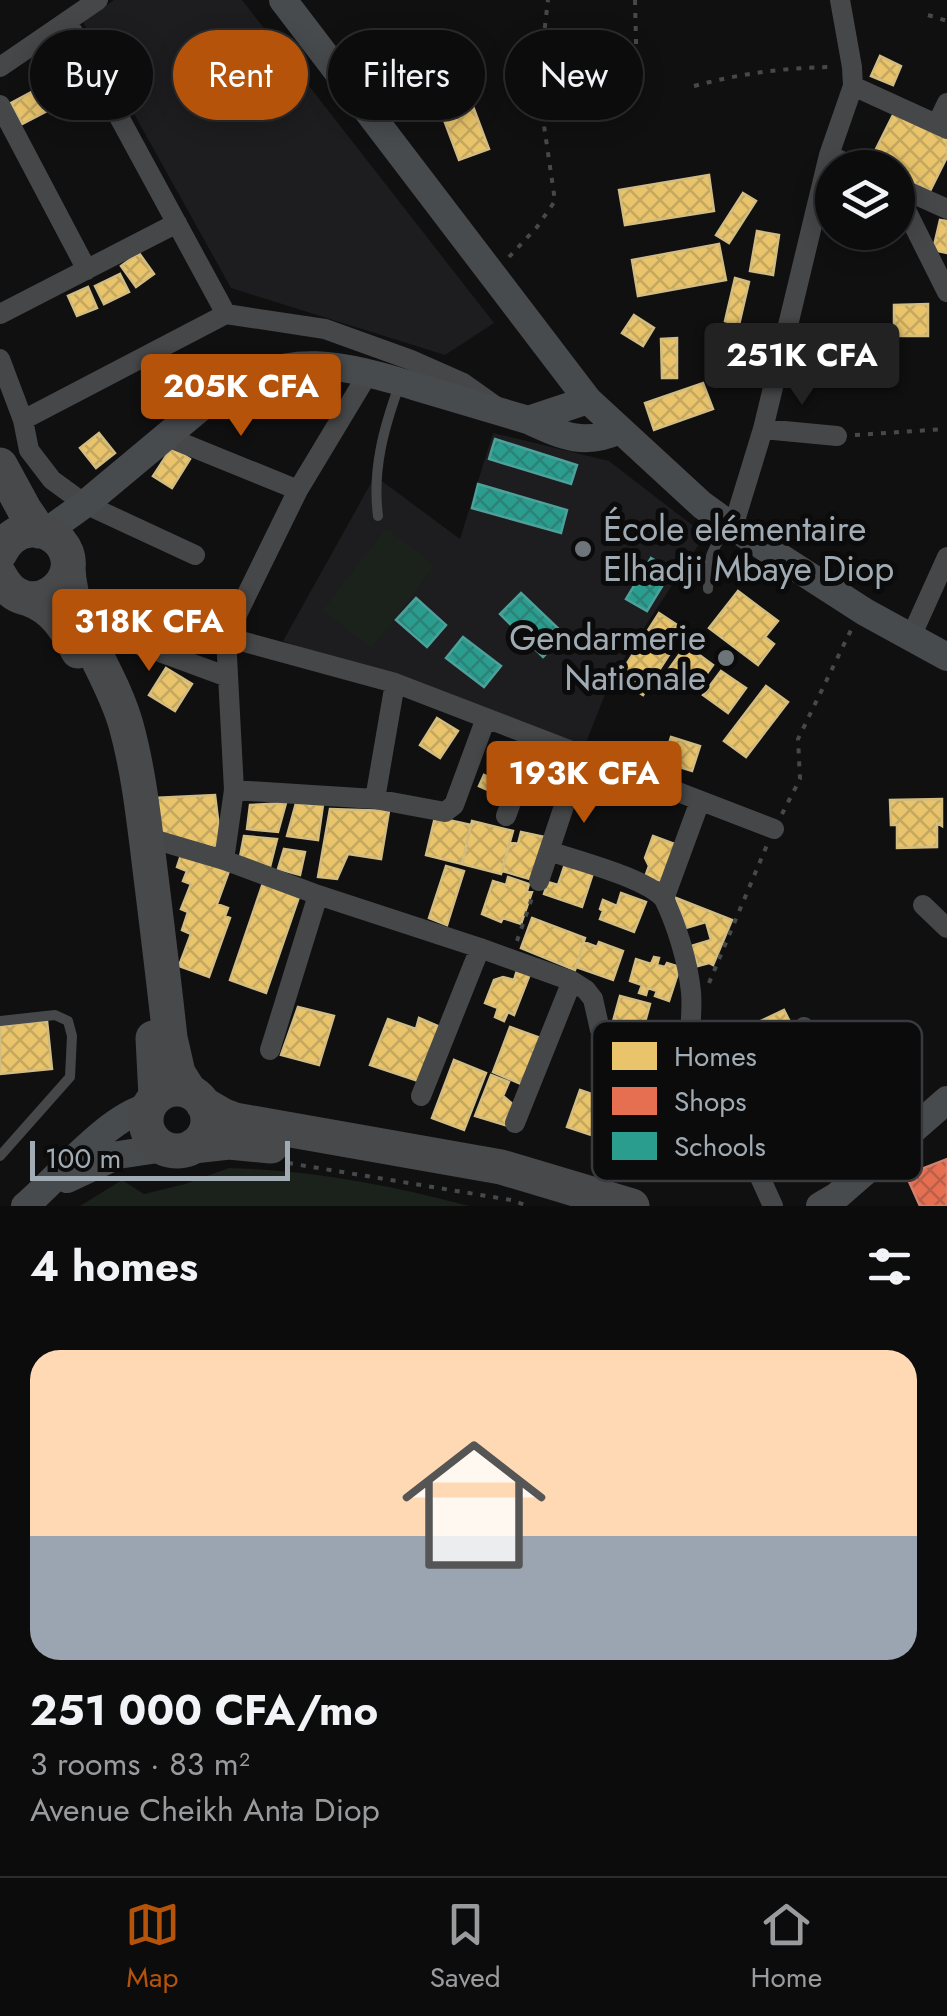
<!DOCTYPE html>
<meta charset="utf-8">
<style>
:root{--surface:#0c0c0d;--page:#1a1a1b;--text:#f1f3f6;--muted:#9a9b9d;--line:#2c2c2e;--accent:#b45309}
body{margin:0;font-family:Jost,sans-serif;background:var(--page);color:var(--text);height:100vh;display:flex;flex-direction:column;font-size:38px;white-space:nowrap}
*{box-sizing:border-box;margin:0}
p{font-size:32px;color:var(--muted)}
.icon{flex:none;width:55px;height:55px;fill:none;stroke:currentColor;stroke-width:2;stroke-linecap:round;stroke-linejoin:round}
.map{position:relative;height:1206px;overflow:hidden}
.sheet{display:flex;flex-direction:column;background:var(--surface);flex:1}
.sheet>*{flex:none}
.hud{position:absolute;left:30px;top:30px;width:888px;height:90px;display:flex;gap:20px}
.controls{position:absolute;left:815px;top:150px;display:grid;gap:20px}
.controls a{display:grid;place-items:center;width:100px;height:100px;border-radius:50%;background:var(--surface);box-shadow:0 5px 25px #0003,0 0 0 2px var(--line);font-size:50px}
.scale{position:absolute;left:30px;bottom:25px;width:260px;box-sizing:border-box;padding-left:10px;border:5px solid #a0abb3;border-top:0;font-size:28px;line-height:35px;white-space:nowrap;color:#a0abb3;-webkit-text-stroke:8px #0b0b0c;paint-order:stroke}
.price{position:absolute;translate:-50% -85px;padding:0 22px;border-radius:10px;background:var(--accent);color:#fff;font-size:32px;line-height:65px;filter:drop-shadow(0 2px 5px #0008)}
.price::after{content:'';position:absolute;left:50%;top:60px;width:30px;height:22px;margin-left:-15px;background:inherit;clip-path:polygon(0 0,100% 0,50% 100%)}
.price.on{background:#222;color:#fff}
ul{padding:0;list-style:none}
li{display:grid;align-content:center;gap:20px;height:530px;padding:0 30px}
li span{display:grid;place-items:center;height:310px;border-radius:30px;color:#555}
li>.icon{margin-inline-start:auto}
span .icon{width:180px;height:180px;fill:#fffc;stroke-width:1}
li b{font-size:42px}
h2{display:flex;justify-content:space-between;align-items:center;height:120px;padding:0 30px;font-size:42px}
.tag{padding:0 35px;border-radius:45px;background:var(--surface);box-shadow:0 5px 25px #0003,0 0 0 2px var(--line);font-size:35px;line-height:90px}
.tag.on{background:var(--accent);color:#fff}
.dock{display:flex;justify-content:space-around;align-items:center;height:140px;border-top:2px solid var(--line);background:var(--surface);font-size:28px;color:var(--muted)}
.dock a{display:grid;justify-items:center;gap:5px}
.dock .on{color:var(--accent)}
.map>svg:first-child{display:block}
.built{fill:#1d1d1f}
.green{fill:#1b211b}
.homes{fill:url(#homes-cross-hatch);stroke:#d3bc80;stroke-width:2.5}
.shops{fill:url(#shops-cross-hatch);stroke:#d2816e;stroke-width:2.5}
.schools{fill:url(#schools-cross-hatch);stroke:#4da19a;stroke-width:2.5}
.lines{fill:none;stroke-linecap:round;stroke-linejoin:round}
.path{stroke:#46494b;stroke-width:4;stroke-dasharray:5 8;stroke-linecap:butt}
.lane{stroke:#454749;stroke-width:10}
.street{stroke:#454749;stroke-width:20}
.secondary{stroke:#484b4e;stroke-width:28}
.highway{stroke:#47494b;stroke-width:35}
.poi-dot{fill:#6e757a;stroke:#0b0b0c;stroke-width:4}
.labels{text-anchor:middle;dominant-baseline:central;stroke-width:10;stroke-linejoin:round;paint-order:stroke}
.poi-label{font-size:35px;fill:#a0abb3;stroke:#0b0b0c;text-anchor:start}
.key{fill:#0b0b0c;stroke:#383b3e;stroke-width:2.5}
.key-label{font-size:28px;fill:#a0abb3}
</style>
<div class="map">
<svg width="947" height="1206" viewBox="0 0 947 1206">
<defs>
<pattern id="homes-cross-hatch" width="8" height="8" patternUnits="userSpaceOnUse" patternTransform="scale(2.5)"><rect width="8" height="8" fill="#e9c46a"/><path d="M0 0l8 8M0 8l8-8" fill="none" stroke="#c4a760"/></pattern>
<pattern id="shops-cross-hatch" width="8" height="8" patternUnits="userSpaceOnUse" patternTransform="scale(2.5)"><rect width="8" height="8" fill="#e76f51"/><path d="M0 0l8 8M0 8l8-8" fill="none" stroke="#b9604a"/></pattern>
<pattern id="schools-cross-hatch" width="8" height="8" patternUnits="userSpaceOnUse" patternTransform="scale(2.5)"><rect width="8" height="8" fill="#2a9d8f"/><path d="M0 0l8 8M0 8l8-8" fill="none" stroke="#2c8279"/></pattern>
</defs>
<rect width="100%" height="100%" fill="#101011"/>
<path class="built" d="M114 0H242L494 323 445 355 231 288 83 22Z
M493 433 609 461 705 535 612 677 581 755 283 641 375 476 460 539Z"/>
<path class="green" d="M386 528 435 565 372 648 322 611Z
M229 1168C310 1170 390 1185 469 1206H80L122 1180 144 1194 185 1184Z"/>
<path class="homes" d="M63 35 79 55 49 78 33 59Z
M880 56 901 66 893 85 871 76Z
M39 88 51 109 22 124 11 103Z
M471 101 489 149 459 160 441 112Z
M896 109 947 134V157L930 191 898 175V168H882L870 161Z
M709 175 714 211 625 225 619 190Z
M743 193 756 201 729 243 716 235Z
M940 220 947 221V253L933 250Z
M757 231 779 235 773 275 750 271Z
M719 244 726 280 638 296 632 260Z
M139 253 154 274 136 287 121 266Z
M120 274 129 292 104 304 95 286Z
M735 278 749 282 739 325 725 321Z
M88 287 97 308 77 316 68 296Z
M928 304V336H894V305Z
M634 315 654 328 643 346 622 333Z
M677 338V378H662L661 339Z
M703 383 713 409 654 430 645 403Z
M99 433 115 453 96 468 80 448Z
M172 447 190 459 172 488 153 476Z
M738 591 778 621 765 637 774 644 758 665 709 628Z
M158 604 169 609 159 628 149 622Z
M659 613 685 630 643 695 617 679Z
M167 621 177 626 170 641 159 636Z
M686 645 713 665 696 689 669 669Z
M166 668 192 684 175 711 149 695Z
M721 671 746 688 728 713 703 695Z
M766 686 788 702 746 757 724 741Z
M437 718 458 731 440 758 420 745Z
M671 737 700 746 692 771 663 762Z
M484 775 504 784 499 795 479 786Z
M215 795 220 836 213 849 160 835 154 798Z
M942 799V826L937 823V847L897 848V825H891L890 800Z
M286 803 278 832 247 829 250 805Z
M296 803 323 805 318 840 287 836Z
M330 809 389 811 381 859 348 854 337 879 318 877Z
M435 817 471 825 462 864 426 855Z
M472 821 513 831 501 874 462 864Z
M521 832 549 838 533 880 502 871 510 842 518 844Z
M244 836 277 839 270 867 240 857Z
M653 836 680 846 667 882 645 877 649 866 645 858Z
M284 849 305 852 300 875 278 869Z
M181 855 229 871 217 904 228 908 225 916 230 918 209 977 179 966 191 934 182 930 188 912 181 909 191 884 183 881 187 871 177 867Z
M565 864 593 873 582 907 544 894 548 882 558 885Z
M446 866 464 871 447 925 429 918Z
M508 877 529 884 527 891 532 892 521 924 503 918 501 922 482 914 493 881 506 885Z
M263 883 300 894 266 993 230 980Z
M621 893 646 902 634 932 600 919 603 911 600 909 603 900 617 906Z
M676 898 732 920 713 965 709 963 698 966 691 946 711 940 706 922 686 928Z
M532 918 585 938 575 970 521 948Z
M584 942 597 947 599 942 623 951 613 980 576 967Z
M654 957 659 958 657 965 665 967 667 963 680 967 669 1001 655 996 657 991 648 988 646 995 639 993 642 985 630 981 636 959 651 964Z
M518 967 530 974 514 1015 508 1012 504 1021 495 1017 498 1008 485 1003 494 980 503 977 514 980Z
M620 996 650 1004 642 1033 612 1025Z
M298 1007 334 1016 319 1065 281 1055Z
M784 1010 828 1097 792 1115 748 1027Z
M419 1018 440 1027 418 1081 370 1065 388 1019 416 1029Z
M47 1021 52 1069 0 1074V1026Z
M510 1027 546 1040 528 1087 493 1072Z
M454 1060 486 1073 464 1130 432 1118Z
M491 1075 509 1082 503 1096 516 1107 508 1126 475 1116Z
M580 1090 624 1105 612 1142 567 1127Z"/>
<path class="shops" d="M947 1159V1206H920L906 1175Z"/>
<path class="schools" d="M495 439 577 465 571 484 489 459Z
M478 484 567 510 561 533 472 508Z
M651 558 672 570 647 611 626 599Z
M521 593 565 635 543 657 500 614Z
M416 598 446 625 427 647 396 620Z
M463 637 501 666 484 687 446 658Z"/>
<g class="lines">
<path class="path" d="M635 0 637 83
M928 15 947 21
M694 86C743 73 782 68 832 67
M509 257 537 227 555 201 540 98 541 60 548 0
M855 435 945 429
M782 814 800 779 798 739 851 630
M517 941 532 898
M709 983 767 845
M288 1163 511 1200 528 1206"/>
<path class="lane" d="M378 516C372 469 384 427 400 383
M708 589C708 557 710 551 729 526
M0 1021 55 1015 68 1021 72 1036 70 1077 0 1156"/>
<path class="street" d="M68 23 226 314
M0 67 98 0
M853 86 947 129
M0 105 87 270
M937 124 947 103
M829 155 856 168
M898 187 947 209
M898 194 947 292
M0 314 177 223
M0 359 23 420 29 450 52 480 85 504 195 555
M23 420 226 314 325 329 411 360 463 383 494 405
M763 429 837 436
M165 436 298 490
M733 527 763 429 829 155 853 86 852 67 840 0
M84 628 149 648 228 677
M226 637 395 683 774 829
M910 639 947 557
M234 790 375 799 445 812 454 805 486 718
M375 799 395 683
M506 816 535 737
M146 837 224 860 318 895 480 948 572 981 586 990 593 999 600 1030 608 1038 665 1051H680L693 1048
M549 851C578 861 646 878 664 899 677 926 688 962 691 992 693 1011 688 1029 693 1048L749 1153 773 1206
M224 860 234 790 226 637 298 490 369 372
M539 881 581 755
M664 899 700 801
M923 905 947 928
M804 1027C837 1065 873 1099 907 1135
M270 1050 318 895
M421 1096 480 948
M515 1123 572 981"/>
<path class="secondary" d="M283 0 588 400 702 505 730 525 865 612 947 657
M528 420 588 400
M46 532 85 504 218 393C291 350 341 364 417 387 454 398 491 409 528 420 561 435 584 447 619 430
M67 1179 118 1155 165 1148
M25 1206C58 1178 108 1116 149 1107
M820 1206 837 1196 947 1100"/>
<path class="highway" d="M0 465 24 509 39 531
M0 553C6 540 16 531 31 530 42 529 52 534 60 542 91 580 27 628 0 576
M68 568C70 624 111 671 126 725 139 772 144 821 150 869 157 926 164 982 170 1038L178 1073 190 1092
M29 599C54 608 66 628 78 651
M153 1038 156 1097
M146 1120a31 31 0 1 1 62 0a31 31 0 1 1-62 0Z
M203 1104 222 1115 235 1120 501 1167 632 1206
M193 1146 229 1142 271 1146"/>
</g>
<g class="poi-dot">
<circle cx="583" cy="549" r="10"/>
<circle cx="726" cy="658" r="10"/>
</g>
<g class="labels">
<g class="poi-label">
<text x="603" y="529">École elémentaire<tspan x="603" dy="40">Elhadji Mbaye Diop</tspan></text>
<text x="706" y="638" text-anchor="end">Gendarmerie<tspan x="706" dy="40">Nationale</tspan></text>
</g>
</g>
<rect x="592" y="1021" width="330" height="160" rx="15" class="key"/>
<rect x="612" y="1042" width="45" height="28" fill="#e9c46a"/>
<rect x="612" y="1087" width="45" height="28" fill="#e76f51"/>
<rect x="612" y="1132" width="45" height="28" fill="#2a9d8f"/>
<g class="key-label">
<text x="674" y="1066">Homes</text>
<text x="674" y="1111">Shops</text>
<text x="674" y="1156">Schools</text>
</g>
</svg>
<div class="controls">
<a><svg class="icon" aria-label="layers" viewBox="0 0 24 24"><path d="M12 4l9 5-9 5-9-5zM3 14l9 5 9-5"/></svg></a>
</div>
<div class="scale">100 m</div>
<b class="price on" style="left:802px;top:408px">251K CFA</b>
<b class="price" style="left:241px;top:439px">205K CFA</b>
<b class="price" style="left:149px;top:674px">318K CFA</b>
<b class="price" style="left:584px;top:826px">193K CFA</b>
<div class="hud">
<a class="tag">Buy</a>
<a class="tag on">Rent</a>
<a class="tag">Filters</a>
<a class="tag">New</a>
</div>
</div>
<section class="sheet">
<h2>4 homes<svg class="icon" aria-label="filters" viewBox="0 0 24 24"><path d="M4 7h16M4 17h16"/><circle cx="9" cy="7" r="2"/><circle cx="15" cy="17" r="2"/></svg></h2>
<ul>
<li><span style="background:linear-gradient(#ffd9b3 60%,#9aa5b1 0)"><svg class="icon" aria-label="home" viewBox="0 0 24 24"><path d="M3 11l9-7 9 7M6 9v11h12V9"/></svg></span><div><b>251 000 CFA/mo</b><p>3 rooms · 83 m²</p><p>Avenue Cheikh Anta Diop</p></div></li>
</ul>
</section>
<nav class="dock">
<a class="on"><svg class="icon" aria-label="map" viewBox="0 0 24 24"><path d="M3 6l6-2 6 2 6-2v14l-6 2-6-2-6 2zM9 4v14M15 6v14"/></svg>Map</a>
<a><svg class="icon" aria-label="saved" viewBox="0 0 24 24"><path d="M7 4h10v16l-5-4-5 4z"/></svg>Saved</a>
<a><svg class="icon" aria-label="home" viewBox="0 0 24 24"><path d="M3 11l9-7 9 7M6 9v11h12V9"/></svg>Home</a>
</nav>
